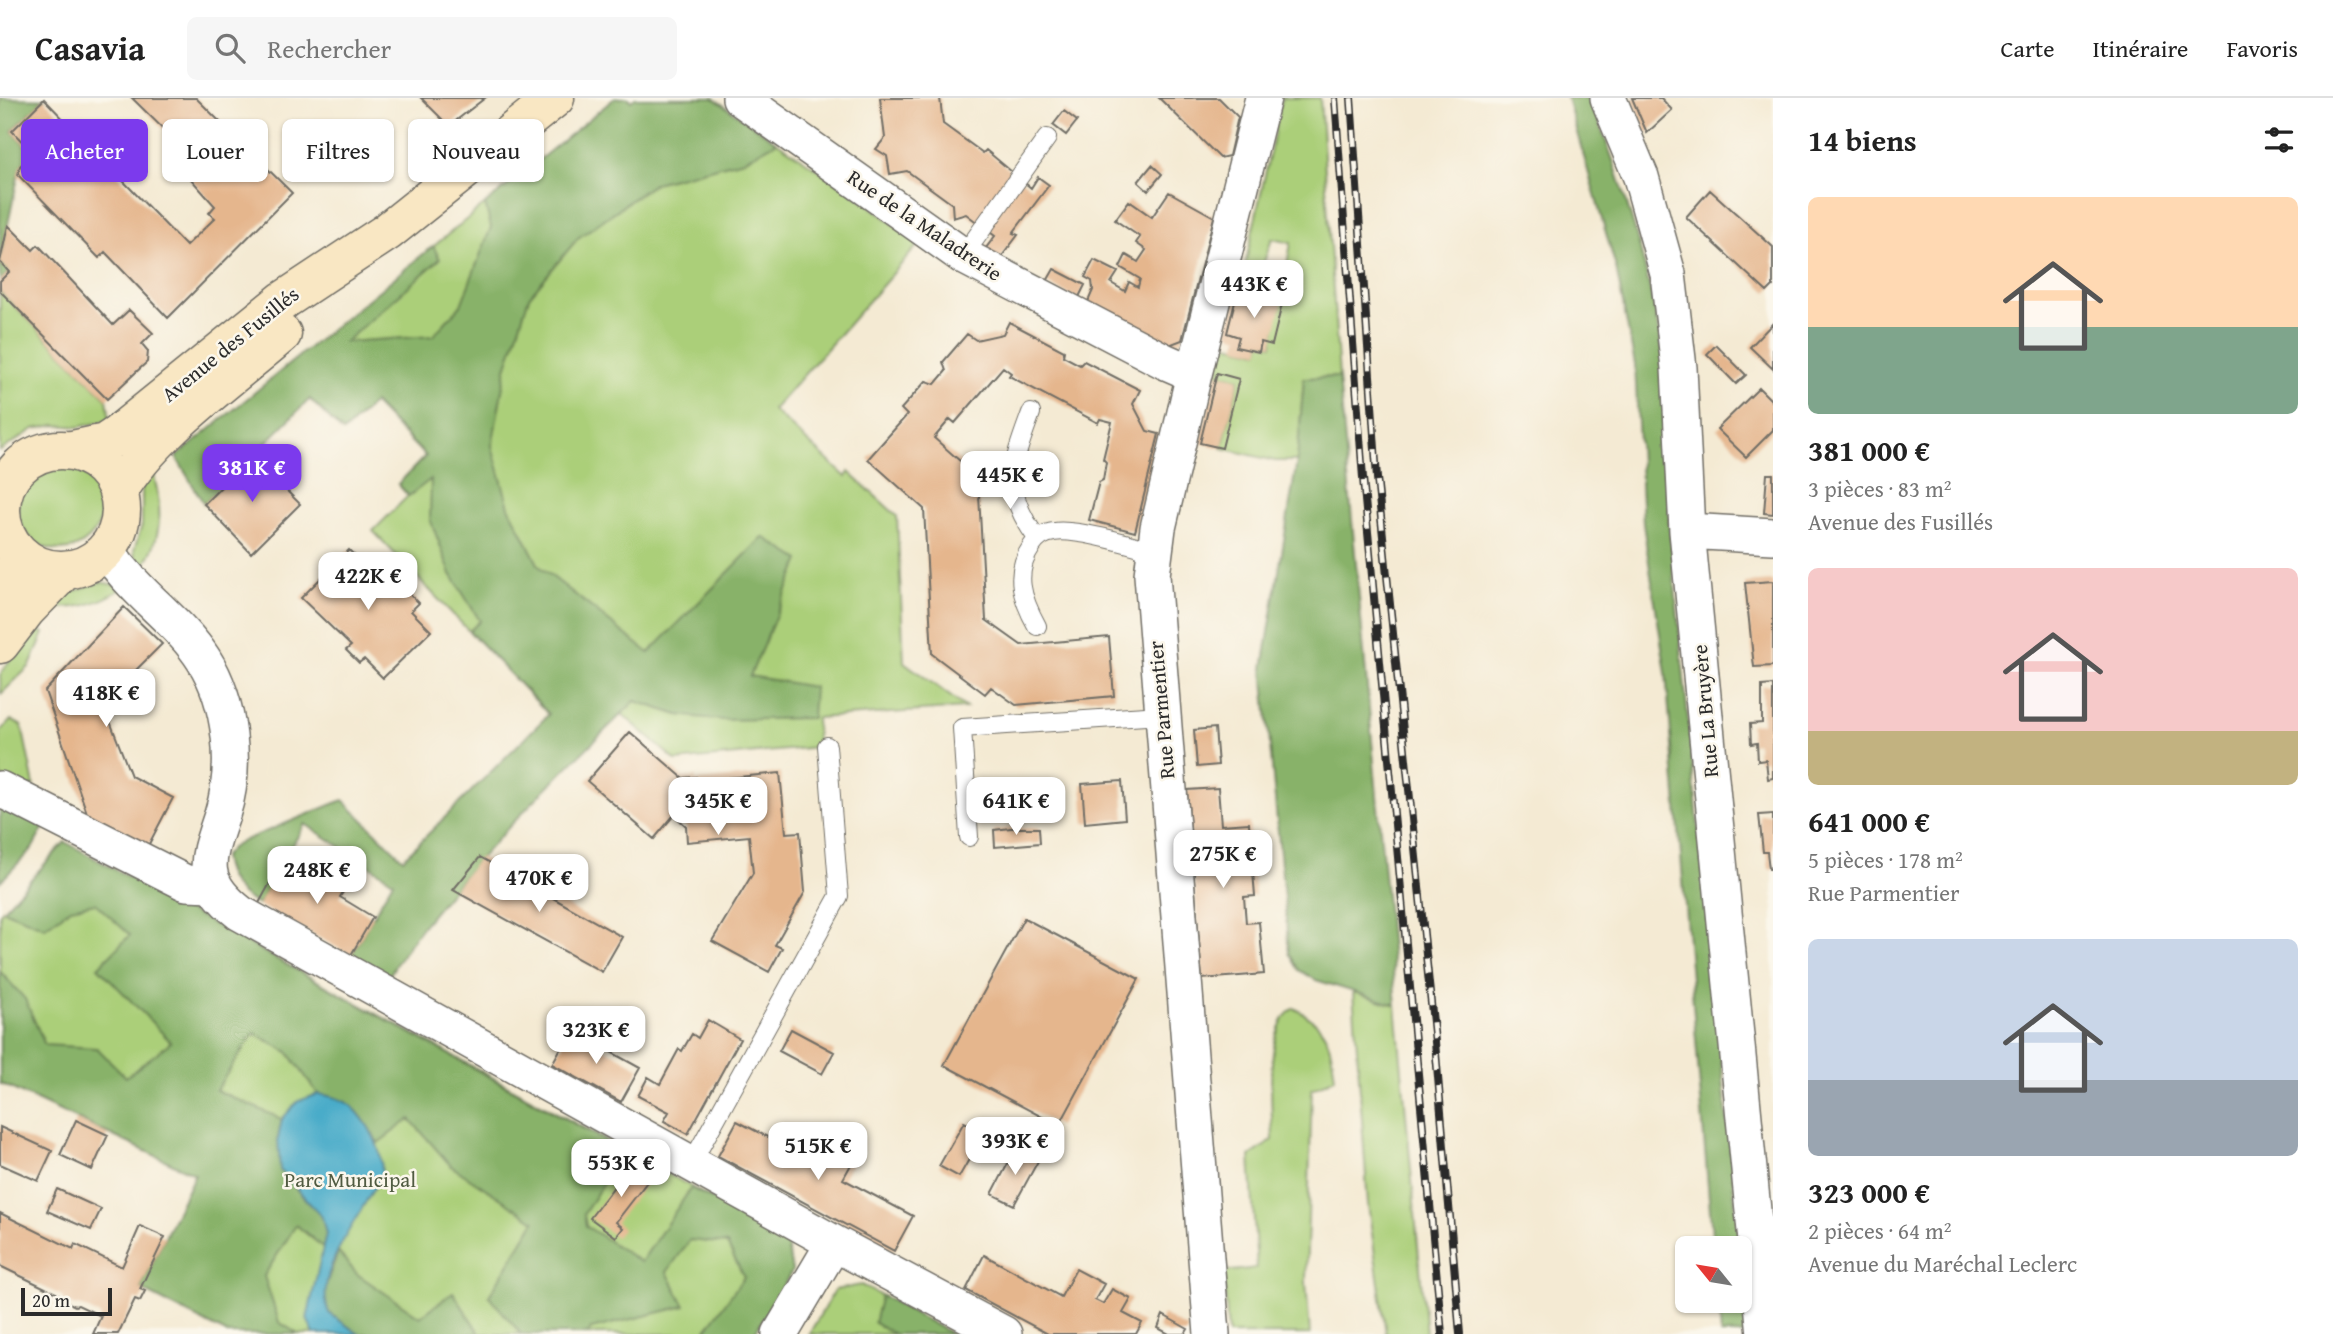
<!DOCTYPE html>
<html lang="fr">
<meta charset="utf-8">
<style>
:root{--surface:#fff;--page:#f6f6f6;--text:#222;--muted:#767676;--line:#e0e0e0;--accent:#7c3aed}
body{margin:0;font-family:"Gentium Book Plus",serif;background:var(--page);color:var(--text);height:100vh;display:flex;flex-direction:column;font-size:26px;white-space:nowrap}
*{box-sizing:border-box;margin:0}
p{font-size:23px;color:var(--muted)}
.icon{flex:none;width:38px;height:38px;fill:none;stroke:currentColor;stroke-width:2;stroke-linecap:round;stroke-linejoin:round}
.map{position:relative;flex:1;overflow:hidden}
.panel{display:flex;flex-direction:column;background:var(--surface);width:560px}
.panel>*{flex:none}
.hud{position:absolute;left:21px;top:21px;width:665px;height:63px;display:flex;gap:14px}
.needle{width:46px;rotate:300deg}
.fabs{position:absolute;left:1675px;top:1138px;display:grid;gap:14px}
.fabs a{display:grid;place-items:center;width:77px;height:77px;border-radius:10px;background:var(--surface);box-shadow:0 2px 5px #0004;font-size:35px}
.scale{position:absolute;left:21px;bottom:18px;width:91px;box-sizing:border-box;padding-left:7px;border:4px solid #2b2b2b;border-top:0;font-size:19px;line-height:24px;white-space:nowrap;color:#2b2b2b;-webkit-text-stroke:5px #fbf7ec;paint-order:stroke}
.price{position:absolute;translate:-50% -60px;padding:0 16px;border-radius:14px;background:#fff;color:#222;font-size:23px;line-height:46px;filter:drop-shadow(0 2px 4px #0008)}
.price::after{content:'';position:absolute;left:50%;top:42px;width:21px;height:16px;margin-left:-10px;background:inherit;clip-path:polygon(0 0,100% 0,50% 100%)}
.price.active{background:var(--accent);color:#fff}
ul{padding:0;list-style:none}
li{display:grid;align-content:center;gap:14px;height:371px;padding:0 35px}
li span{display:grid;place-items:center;height:217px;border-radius:10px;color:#555}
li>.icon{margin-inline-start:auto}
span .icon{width:126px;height:126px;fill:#fffc;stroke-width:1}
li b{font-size:30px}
h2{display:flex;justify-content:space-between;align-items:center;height:84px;padding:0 35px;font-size:30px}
.pill{padding:0 24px;border-radius:10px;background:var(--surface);box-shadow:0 2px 5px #0004;font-size:24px;line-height:63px}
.pill.active{background:var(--accent);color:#fff}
header{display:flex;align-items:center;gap:42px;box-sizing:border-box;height:98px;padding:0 35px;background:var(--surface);border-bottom:2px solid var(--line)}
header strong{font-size:33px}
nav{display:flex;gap:38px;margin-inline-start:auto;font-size:24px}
.search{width:490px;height:63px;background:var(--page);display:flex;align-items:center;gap:18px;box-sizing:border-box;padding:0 24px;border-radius:10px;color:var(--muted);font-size:26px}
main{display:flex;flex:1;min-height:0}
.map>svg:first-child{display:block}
.green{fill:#abcf79;stroke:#6b7d52;stroke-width:2}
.forest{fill:#88b269;stroke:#5a6e4a;stroke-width:2}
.water{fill:#49acc9;stroke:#3a6c7a;stroke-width:2}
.building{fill:#e5b68d}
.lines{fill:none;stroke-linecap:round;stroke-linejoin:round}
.lane-casing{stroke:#716e66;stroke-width:20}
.street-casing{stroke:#716e66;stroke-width:38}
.secondary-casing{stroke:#716e66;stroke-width:41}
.lane{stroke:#fff;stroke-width:18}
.street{stroke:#fff;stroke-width:35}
.secondary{stroke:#f9e7c3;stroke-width:38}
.rail-casing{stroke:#2b2b2b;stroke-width:8}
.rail{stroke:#fbf7ec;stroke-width:5;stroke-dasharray:16;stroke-linecap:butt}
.labels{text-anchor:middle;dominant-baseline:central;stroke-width:5;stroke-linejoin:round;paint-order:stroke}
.street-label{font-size:21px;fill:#2b2b2b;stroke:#fbf7ec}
.park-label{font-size:21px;fill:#515c42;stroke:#fbf7ec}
</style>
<header>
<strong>Casavia</strong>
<div class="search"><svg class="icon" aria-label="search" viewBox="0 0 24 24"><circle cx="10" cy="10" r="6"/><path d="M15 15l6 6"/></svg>Rechercher</div>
<nav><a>Carte</a><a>Itinéraire</a><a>Favoris</a></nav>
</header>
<main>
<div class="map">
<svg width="1773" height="1236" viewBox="0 0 1773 1236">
<rect width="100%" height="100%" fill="#fbf7ec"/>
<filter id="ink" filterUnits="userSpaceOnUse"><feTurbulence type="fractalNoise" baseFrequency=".0143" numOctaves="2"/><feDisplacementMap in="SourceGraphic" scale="14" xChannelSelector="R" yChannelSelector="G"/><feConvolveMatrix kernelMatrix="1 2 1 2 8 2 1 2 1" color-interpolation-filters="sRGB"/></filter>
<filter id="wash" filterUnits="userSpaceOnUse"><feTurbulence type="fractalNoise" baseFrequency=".00686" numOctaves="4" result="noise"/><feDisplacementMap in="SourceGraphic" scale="28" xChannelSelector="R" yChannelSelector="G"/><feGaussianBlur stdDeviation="1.57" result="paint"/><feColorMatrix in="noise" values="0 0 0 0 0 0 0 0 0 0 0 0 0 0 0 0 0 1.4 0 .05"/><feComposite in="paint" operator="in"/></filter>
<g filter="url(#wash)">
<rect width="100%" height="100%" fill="#f4ead3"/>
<path class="green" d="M615 0H629L631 3 636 0H713L864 103 919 146 773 312 846 379 849 374 897 418 904 564 966 610 816 620 817 649 676 663 622 616 582 651 373 433 408 398 398 386 425 358 373 305 343 334 281 273Z
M1282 0H1320L1339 279 1304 280 1297 363H1275L1222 350 1239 281 1217 275 1224 246 1258 254 1261 244 1272 247 1291 145 1272 141 1260 175 1244 172Z
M0 193 107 301 110 322 79 329 55 327 34 331 0 353Z
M151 367C162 404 165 437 142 470L136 464 134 452 142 427V391Z
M18 410a42 42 0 1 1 84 0a42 42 0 1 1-84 0Z
M100 484 114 487 120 492C96 507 74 512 47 509L69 495Z
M32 528 44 535 30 568 1 596 0 577Z
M11 622 22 628 34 687 28 691 0 678V634Z
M65 744 786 1141 792 1173 754 1236H228L140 1191 195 1076 0 985V815Z
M1353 894 1396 907 1426 1236H1386L1368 1107Z
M1294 910C1328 928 1331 945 1335 980L1312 991 1306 1184 1310 1236H1228L1224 1174 1257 1170 1250 1058 1273 1042C1272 1008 1263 930 1294 910Z
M861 1187 952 1236H809L835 1192Z"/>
<path class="forest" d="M0 0 44 1 12 33 33 55 20 69 0 164 9 174 0 183Z
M615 0H629L631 3 636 0H713L777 44 744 62 655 85 578 140 529 199 506 271 492 348 509 409 539 468 649 555 763 439 800 462 750 578 814 589 812 620 722 622 678 617 635 603C576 661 517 717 463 780 436 811 410 841 389 878L351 857 393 783 305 726 258 807C237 795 227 784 223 759L231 750 245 742 343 702 403 761 549 616 469 533 480 523 451 476 430 421 431 381 409 398 398 386 426 358 374 305 343 334 310 301 204 406 176 359 433 148 440 161 345 244 433 238 461 207 491 129 485 106Z
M1567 0H1589C1623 80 1650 176 1664 262 1673 315 1669 373 1669 427L1748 1236H1721L1718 1202H1740V1150H1713L1666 575 1643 426 1635 267 1616 170Z
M1339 279 1396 907 1316 882 1299 872 1289 855 1263 570 1297 363 1304 280Z
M0 705 44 729 32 751 0 784Z
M65 744 623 1053 584 1116 586 1128 641 1164 691 1090 786 1141 792 1173 754 1236H707L706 1232 744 1179 727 1146 690 1142 667 1174 685 1208 591 1231 588 1236H521L489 1198 535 1123 451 1068 410 1021 378 1045C359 1014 355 1002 318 996L288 954 254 935 216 992 282 1021 278 1041 296 1091 322 1119 326 1136 324 1150 296 1127 264 1178 279 1224 298 1236H228L140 1191 195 1076 0 985V873L25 901 45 947 97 950 126 979 171 944 98 869 130 837 95 805 71 810 45 829 3 812Z
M338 1154 357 1176 420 1219 453 1194 480 1236H359L329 1215 325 1206V1189Z
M881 1197 952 1236H894L874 1225Z"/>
<path class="water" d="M318 996C345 1000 354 1006 369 1030 377 1044 384 1060 381 1076 379 1084 372 1093 368 1100 351 1131 314 1178 329 1215L359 1236H314L307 1221 326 1136 322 1119 280 1072 278 1041 282 1021 298 1003Z"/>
<g id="blocks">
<path class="building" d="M132 0H196L292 95 168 220 105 154 99 160 18 77 20 68 33 55 12 33 44 1 186 148 215 120 209 115 215 108 190 80 195 62Z
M421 0H485L449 28Z
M880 0H940L943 26 983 55 986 52 1031 90 1038 79 1049 87 1013 135 1018 137 999 162 983 154 995 138 966 116 953 120 952 106 907 73 890 76 887 58 876 51 885 40Z
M1159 0H1219L1238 19 1229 58 1220 60Z
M1632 0H1661L1672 12 1647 35Z
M1064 13 1077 23 1066 37 1053 27Z
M1152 67 1162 76 1148 93 1138 84Z
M1710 92 1773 149V188L1767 194 1686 119Z
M1169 94 1214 119 1182 242 1169 247 1087 206 1093 192 1092 183 1085 179 1094 162 1118 174 1111 185 1125 193 1129 184 1138 189 1140 181 1120 169 1126 157 1138 164 1146 152 1136 145 1140 139 1115 122 1129 103 1152 119Z
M8 127 33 152 38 147 41 150 113 227 129 212 153 235 142 246 148 253 147 264 107 301 0 193V183L9 174 0 164Z
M1054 171 1085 187 1078 201 1046 185Z
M1238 191 1283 202 1272 247 1261 244 1259 254 1236 249 1239 239 1227 235Z
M1009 224 1064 253 1063 258 1080 267 1084 263 1140 292 1133 306 1147 333 1159 336 1135 434 1089 422 1099 384 1103 382 1106 364 1103 361 1112 324 1100 321 1098 325 1009 278 1011 275 1003 269 955 325 950 321 934 340 978 379 986 522 1021 547 1109 539 1114 598 1016 607 991 589 985 596 932 556 924 411 868 361 907 317 901 311 926 283 935 286 946 273 943 264 967 236 976 242 1003 236Z
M1773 225V271L1750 249Z
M1716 247 1746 277 1736 286 1707 256Z
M1217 275 1239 281 1222 350 1200 345Z
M1759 290 1773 304V332L1746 359 1717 331Z
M252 358 300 406 251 455 204 406Z
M1767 376H1773V416L1764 415Z
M349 452 369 472 377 463 419 505 411 513 431 533 383 580 364 561 359 565 346 552 351 548 301 500Z
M1773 483V568L1754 569 1745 485Z
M124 509 162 546 103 605 131 678 173 700 148 748 87 715 45 593Z
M1773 587V680L1768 681 1766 662 1758 663 1757 645 1751 646 1750 626 1762 625V588Z
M1215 630 1218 667 1197 669 1194 632Z
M630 634 683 680 696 679V683L780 675 786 735 800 734 805 794 775 847 782 850 769 874 712 843 753 775 749 738 687 744 686 728 674 717 654 741 587 683Z
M1122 683 1125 721 1085 725 1082 686Z
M1218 690 1221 727 1249 725 1255 798 1244 799 1246 825 1259 824 1264 876 1202 881 1187 692Z
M1773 716V771H1769L1767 754H1763L1759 717Z
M1011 730H1039L1040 745 995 749 994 732Z
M480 759 622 839 602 874 453 792Z
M282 763 312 782 320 767 349 784 340 799 373 819 351 857 258 807Z
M1024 820 1139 881 1059 1028 944 967Z
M708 922 740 941 688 1036 664 1023 669 1014 638 998 648 979 660 986 679 951 682 953 692 936 698 940Z
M791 931 834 954 822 976 779 953Z
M571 932 640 970 621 1004 552 966Z
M76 1022 108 1037 92 1072 60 1057Z
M737 1023 807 1060 822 1034 858 1054 843 1081 913 1118 894 1153 718 1058Z
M964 1024 984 1035 959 1079 939 1068Z
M0 1029 52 1053 38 1083 0 1066Z
M1015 1052 1038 1063 1014 1107 992 1096Z
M632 1065 653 1076 616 1124 623 1130 616 1139 590 1120Z
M57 1091 101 1111 91 1132 47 1113Z
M0 1115 73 1151 75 1146 122 1169 140 1128 165 1139 140 1191 145 1193 140 1203 135 1201 118 1236H93L101 1218 78 1207 75 1208 63 1202 62 1198 0 1168Z
M984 1157 1061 1199 1076 1171 1104 1186 1095 1202 1103 1206 1112 1191 1131 1201 1123 1215 1142 1225 1136 1236H1048L966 1192Z
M1163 1217 1188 1231 1185 1236H1169L1158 1230Z"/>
</g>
</g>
<g filter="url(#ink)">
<use href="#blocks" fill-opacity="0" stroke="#716e66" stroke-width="2"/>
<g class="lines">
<g class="lane-casing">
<path id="lane" d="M963 158 1047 40
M1031 315C1012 367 1001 392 1037 440
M1037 528C1022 501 1013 475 1032 448 1037 440 1045 435 1054 434 1075 430 1133 447 1154 453
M969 739 962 630 1161 617
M691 1066 839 798 827 648"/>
</g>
<g class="street-casing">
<path id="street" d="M740 0 963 158 1164 263 1194 276
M1608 0 1641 79 1668 176 1679 270 1687 433 1765 1236
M1687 433 1773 438
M106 452C157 525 217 536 229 638 232 664 230 692 222 717 207 762 197 781 240 815L834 1145 1004 1236
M0 691 186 785 214 786
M780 1236 834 1145
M1212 1236 1152 477 1158 430 1194 276 1263 0"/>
</g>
<g class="secondary-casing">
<path id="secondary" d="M72 352 105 345 117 337 284 202 387 134 555 0
M1 412a60 60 0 1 1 120 0a60 60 0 1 1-120 0Z
M118 394C152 335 230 281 282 236
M0 510 20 456
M0 546 26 512 65 472"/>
</g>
<use href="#lane" class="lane"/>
<use href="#street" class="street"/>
<use href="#secondary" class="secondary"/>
<g class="rail-casing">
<path id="rail" d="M1335 0 1363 380 1442 1236
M1351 0 1377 380 1435 944 1460 1236"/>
</g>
<use href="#rail" class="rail"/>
</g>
</g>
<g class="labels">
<g class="street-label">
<text transform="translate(925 127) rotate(34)">Rue de la Maladrerie</text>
<text transform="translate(230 246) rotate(-39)">Avenue des Fusillés</text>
<text transform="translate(1161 612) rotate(-95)">Rue Parmentier</text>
<text transform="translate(1705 613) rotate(-95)">Rue La Bruyère</text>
</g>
<g class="park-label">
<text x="350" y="1081">Parc Municipal</text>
</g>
</g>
</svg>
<div class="fabs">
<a><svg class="needle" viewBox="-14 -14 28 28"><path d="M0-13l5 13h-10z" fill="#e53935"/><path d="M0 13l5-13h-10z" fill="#767676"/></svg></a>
</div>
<div class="scale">20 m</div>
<b class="price" style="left:1254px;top:222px">443K €</b>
<b class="price active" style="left:252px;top:406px">381K €</b>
<b class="price" style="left:1010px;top:413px">445K €</b>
<b class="price" style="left:368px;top:514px">422K €</b>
<b class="price" style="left:106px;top:631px">418K €</b>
<b class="price" style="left:718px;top:739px">345K €</b>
<b class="price" style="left:1016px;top:739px">641K €</b>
<b class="price" style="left:1223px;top:792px">275K €</b>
<b class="price" style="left:317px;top:808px">248K €</b>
<b class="price" style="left:539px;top:816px">470K €</b>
<b class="price" style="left:596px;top:968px">323K €</b>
<b class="price" style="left:1015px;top:1079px">393K €</b>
<b class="price" style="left:818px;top:1084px">515K €</b>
<b class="price" style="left:621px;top:1101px">553K €</b>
<div class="hud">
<a class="pill active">Acheter</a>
<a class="pill">Louer</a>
<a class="pill">Filtres</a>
<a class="pill">Nouveau</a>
</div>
</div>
<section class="panel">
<h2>14 biens<svg class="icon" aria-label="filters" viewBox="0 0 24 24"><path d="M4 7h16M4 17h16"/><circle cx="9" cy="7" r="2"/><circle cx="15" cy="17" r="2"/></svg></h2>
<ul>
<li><span style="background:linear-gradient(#ffd9b3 60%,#7fa58c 0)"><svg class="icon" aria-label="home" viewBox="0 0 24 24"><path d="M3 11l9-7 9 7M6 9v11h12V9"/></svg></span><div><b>381 000 €</b><p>3 pièces · 83 m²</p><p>Avenue des Fusillés</p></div></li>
<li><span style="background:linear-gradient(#f6c9c9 75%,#c2b280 0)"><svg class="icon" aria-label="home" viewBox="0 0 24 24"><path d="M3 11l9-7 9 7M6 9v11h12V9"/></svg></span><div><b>641 000 €</b><p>5 pièces · 178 m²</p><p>Rue Parmentier</p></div></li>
<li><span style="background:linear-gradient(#c9d6e8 65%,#9aa5b1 0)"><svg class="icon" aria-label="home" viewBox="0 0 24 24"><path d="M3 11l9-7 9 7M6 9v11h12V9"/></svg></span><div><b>323 000 €</b><p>2 pièces · 64 m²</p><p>Avenue du Maréchal Leclerc</p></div></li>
</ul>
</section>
</main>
